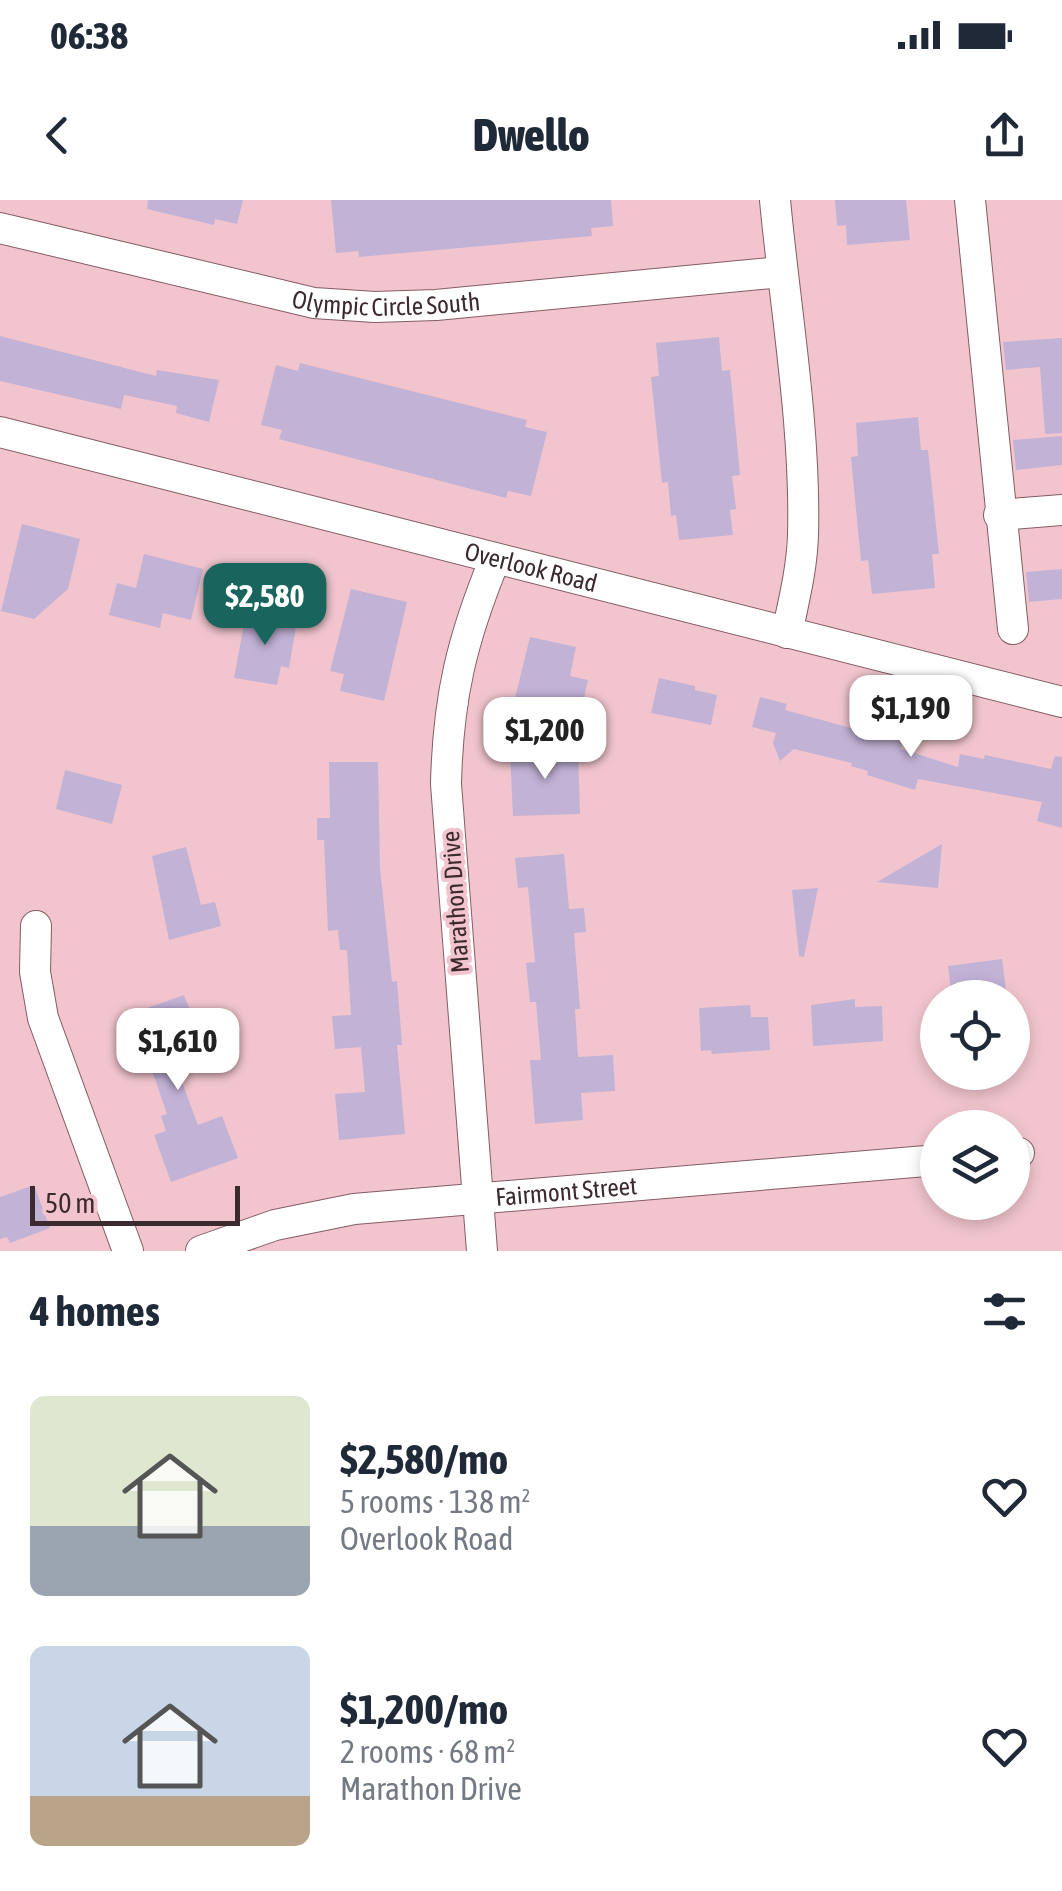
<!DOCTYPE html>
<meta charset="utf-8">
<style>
:root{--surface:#fff;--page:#f6f6f7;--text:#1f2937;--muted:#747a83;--accent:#19655d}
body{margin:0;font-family:"Asap Condensed",sans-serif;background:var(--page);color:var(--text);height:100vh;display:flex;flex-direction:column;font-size:38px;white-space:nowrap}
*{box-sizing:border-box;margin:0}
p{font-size:32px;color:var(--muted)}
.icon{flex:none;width:55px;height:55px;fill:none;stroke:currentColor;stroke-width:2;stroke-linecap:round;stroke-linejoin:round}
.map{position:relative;height:1051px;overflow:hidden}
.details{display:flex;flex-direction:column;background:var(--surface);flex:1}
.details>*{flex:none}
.buttons{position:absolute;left:920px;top:780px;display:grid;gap:20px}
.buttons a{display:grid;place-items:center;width:110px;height:110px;border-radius:50%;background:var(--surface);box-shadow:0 5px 15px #0003;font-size:50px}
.scale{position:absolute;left:30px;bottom:25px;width:210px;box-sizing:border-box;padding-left:10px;border:5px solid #3c2b2e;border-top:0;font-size:28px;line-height:35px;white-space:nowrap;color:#3c2b2e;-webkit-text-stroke:8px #f2c5ce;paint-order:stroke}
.price{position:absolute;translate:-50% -85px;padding:0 22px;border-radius:20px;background:#fff;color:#222;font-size:32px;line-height:65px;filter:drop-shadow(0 2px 5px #0008)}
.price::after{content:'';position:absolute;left:50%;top:60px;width:30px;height:22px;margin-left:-15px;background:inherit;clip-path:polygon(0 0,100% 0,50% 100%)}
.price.current{background:var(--accent);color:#fff}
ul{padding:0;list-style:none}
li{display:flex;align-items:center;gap:30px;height:250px;padding:0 30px}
li span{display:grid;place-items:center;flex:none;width:280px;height:200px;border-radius:15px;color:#555}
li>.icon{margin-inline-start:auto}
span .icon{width:120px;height:120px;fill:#fffc;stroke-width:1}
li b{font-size:42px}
h2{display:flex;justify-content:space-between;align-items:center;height:120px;padding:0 30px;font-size:42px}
.status{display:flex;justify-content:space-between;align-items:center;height:70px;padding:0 50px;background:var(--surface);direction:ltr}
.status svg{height:28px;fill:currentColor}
header{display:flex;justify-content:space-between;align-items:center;height:130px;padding:0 30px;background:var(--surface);font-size:45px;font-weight:800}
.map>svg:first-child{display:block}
.building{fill:#c2b2d6}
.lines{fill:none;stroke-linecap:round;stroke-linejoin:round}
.minor-casing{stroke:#845c64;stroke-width:32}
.minor{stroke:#fff;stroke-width:30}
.labels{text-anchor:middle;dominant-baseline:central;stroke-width:8;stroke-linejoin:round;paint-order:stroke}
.street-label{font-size:25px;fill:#3c2b2e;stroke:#f2c5ce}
</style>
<div class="status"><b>06:38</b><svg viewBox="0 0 49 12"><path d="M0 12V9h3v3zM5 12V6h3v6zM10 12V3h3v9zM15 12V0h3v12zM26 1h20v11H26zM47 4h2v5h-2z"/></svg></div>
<header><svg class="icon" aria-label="back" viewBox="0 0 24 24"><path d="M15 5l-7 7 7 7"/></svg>Dwello<svg class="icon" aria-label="share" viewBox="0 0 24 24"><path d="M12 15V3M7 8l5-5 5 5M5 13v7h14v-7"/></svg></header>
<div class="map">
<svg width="1062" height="1051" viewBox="0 0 1062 1051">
<rect width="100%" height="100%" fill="#f2c5ce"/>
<path class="building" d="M148 0H243L237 24 215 19 214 25 147 9Z
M331 0H611L613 26 591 28 592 36 359 57 358 51 336 53Z
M835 0H906L910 40 847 45 846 25 837 26Z
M0 136 156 176 157 170 219 180 209 222 176 213 177 206 124 195 121 209 0 181Z
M719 137 722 171 730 170 740 275 732 276 736 309 730 310 733 335 679 340 676 315 671 316 668 282 662 283 651 177 659 176 656 143Z
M1062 138V233L1045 234 1040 167 1006 170 1003 142Z
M300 163 527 220 525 227 547 232 531 296 508 291 506 298 279 239 282 230 261 225 276 165 298 171Z
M918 217 921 250H928L939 354H932L935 388 872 394 868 360 861 361 851 257 858 256 856 223Z
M1062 236V265L1016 270 1013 240Z
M22 324 80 339 68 389 34 419 1 411Z
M144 354 203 369 191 420 163 413 160 428 109 415 117 383 136 388Z
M1062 369V399L1029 402 1026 372Z
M351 389 407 402 384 501 340 491 344 474 330 471Z
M246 413 297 421 289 468 281 466 277 485 234 478Z
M530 437 576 447 570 476 588 480 581 512 515 498Z
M659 478 695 486V490L717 495 711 525 651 513Z
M760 497 787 504 785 510 862 531 863 527 887 535 894 531 902 544 901 549 958 567 960 554 984 559 985 555 1051 569 1055 556 1062 557V628L1037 621 1042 602 918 579 915 590 867 575 868 571 851 566 852 563 794 549 780 561 773 543 776 533 752 527Z
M578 548 580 614 513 616 510 550Z
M329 562H378L380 668 392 782 397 781 402 845H397L405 934 339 940 335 894 365 892 361 847 335 849 332 816 351 815 347 750H340L338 730 328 731 324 640H317V618H330Z
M65 570 122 585 112 624 56 609Z
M942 644 938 688 877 682Z
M186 647 201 705 215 702 221 726 169 740 152 656Z
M564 654 569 709 584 708 586 732 574 733 580 809H575L578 857 613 855 615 891 581 893 583 920 535 924 530 860H541L536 802H530L526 763 535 762 528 687 518 688 515 658Z
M818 688 804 757 799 756 792 690Z
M1002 759 1007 798H952L948 766Z
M184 795 194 821 181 826 194 863 177 869 198 925 222 916 238 958 171 982 154 935 166 931 161 916 167 914 142 841 135 843 125 816Z
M855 799V807L882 806 883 841 813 846 811 805Z
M750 805 751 817H768L770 850 712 854 711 850 701 851 699 808Z
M34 985 50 1028 10 1043 7 1037 0 1039V997Z"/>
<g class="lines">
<g class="minor-casing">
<g id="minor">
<path d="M775 0C785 107 806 228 803 335 802 368 794 400 787 433"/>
<path d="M970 0 1013 429"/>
<path id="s1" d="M0 28 314 103 375 107 436 105 781 72"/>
<path id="s2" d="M0 232 1062 502"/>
<path d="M999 315 1062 310"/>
<path d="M36 726 35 772 43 818 128 1051"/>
<path d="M1012 953H1019"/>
<path id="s3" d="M201 1051 275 1025 354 1009 938 960"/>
<path d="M482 1051 446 584C448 497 462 439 495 359"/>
</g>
</g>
<use href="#minor" class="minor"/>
</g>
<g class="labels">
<g class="street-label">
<text stroke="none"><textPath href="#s1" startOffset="395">Olympic Circle South</textPath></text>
<text stroke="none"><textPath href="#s2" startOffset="548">Overlook Road</textPath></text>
<text transform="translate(455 702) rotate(-94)">Marathon Drive</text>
<text stroke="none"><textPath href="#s3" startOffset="372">Fairmont Street</textPath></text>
</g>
</g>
</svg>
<div class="buttons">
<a><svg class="icon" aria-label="locate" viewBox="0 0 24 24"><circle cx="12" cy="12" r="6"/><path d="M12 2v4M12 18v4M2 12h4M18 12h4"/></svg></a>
<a><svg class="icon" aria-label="layers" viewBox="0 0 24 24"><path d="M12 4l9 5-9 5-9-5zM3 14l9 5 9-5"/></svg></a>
</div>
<div class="scale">50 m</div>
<b class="price current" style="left:265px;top:448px">$2,580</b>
<b class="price" style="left:911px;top:560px">$1,190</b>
<b class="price" style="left:545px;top:582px">$1,200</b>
<b class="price" style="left:178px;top:893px">$1,610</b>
</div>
<section class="details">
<h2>4 homes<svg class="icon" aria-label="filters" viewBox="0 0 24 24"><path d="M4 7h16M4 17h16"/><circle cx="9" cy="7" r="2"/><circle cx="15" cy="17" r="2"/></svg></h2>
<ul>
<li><span style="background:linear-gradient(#dfe7d0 65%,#9aa5b1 0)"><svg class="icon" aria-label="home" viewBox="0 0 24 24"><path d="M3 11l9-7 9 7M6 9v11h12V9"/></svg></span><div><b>$2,580/mo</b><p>5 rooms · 138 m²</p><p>Overlook Road</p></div><svg class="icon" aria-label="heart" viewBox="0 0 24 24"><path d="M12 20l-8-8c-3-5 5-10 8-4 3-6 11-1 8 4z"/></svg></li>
<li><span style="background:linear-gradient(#c9d6e8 75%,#b9a48a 0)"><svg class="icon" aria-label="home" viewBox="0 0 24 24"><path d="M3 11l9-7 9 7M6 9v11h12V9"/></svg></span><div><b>$1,200/mo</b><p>2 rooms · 68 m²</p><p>Marathon Drive</p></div><svg class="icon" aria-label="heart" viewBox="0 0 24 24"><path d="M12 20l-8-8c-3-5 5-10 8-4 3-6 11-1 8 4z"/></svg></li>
</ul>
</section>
